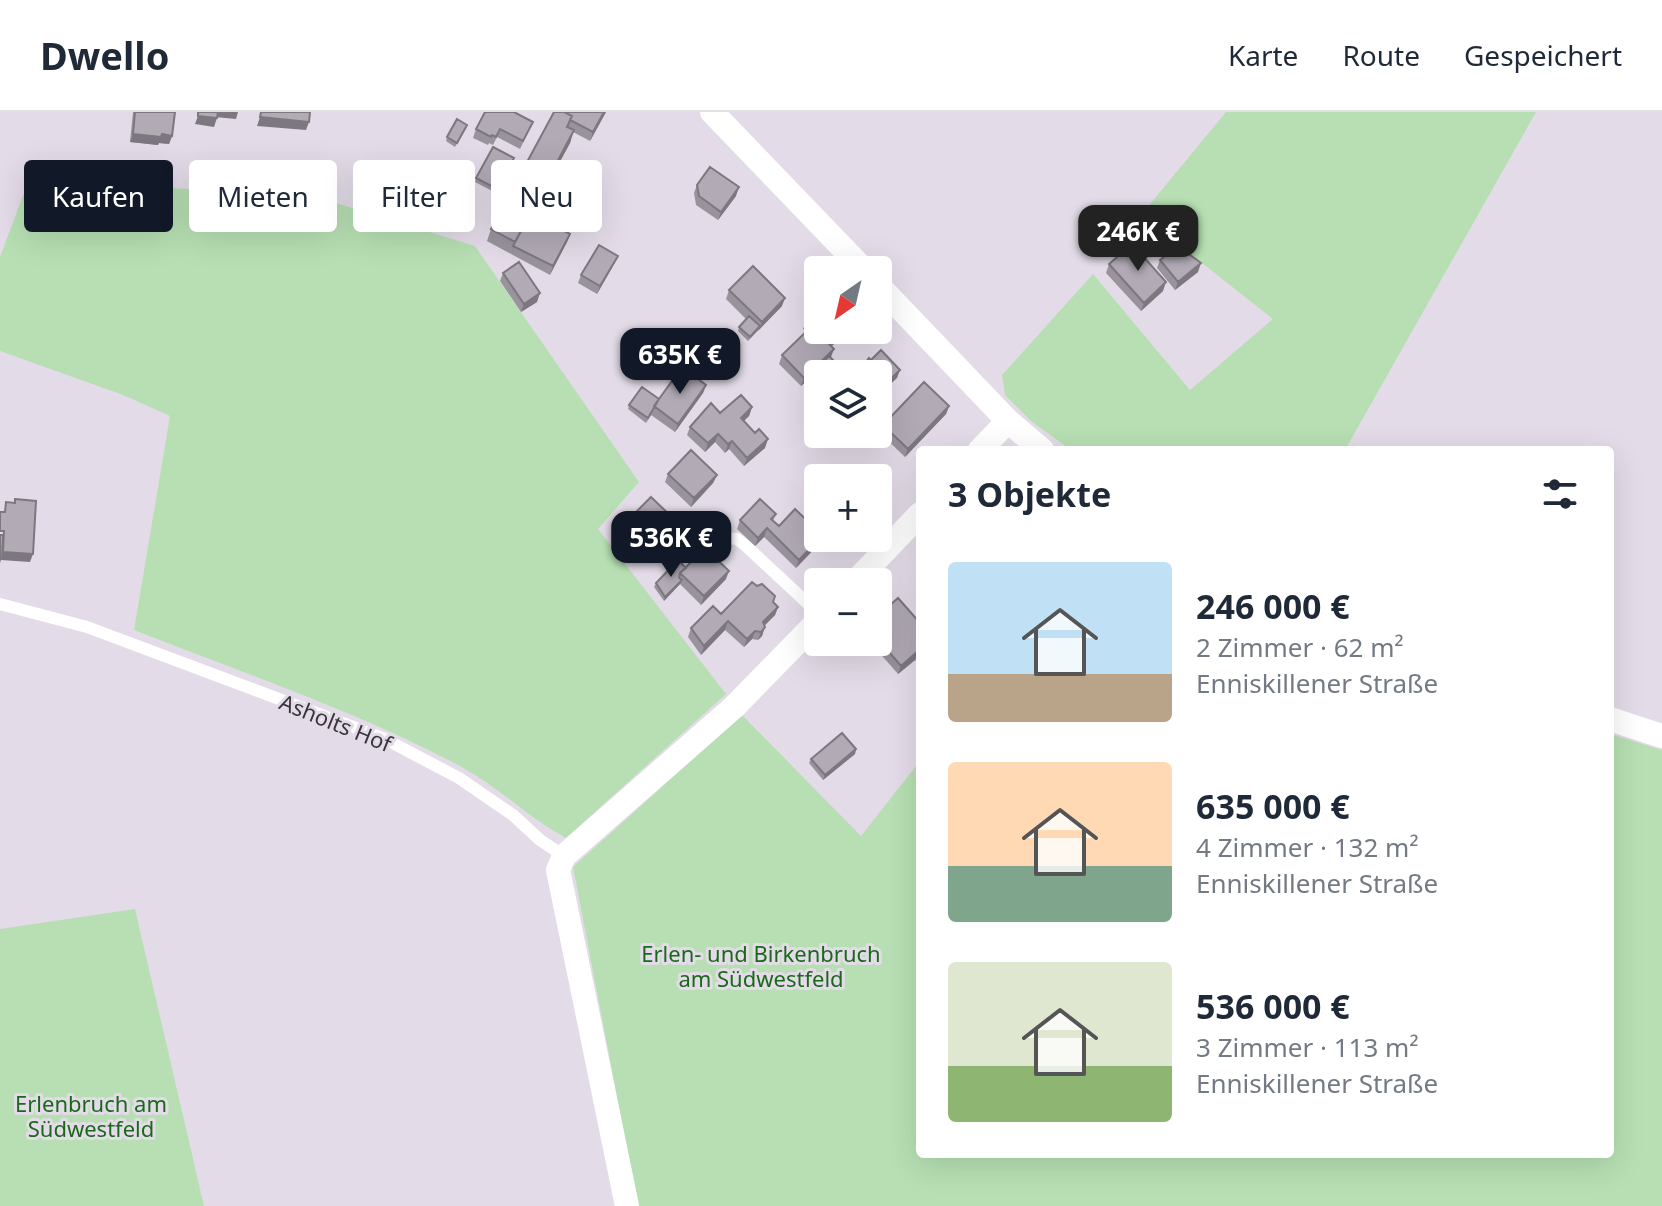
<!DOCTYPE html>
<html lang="de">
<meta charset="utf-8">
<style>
:root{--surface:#fff;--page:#f2f2f3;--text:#1f2937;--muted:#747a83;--line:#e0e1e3;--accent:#111827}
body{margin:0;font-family:"Noto Sans",sans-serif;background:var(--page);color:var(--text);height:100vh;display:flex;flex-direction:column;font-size:30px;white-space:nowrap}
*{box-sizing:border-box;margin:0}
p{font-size:26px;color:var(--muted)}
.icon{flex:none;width:44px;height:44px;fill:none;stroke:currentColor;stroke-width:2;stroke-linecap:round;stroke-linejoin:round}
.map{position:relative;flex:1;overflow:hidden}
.drawer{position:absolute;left:916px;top:334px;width:698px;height:712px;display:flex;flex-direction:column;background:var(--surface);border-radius:8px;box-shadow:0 8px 32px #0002}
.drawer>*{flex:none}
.top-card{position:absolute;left:24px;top:48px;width:760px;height:72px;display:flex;gap:16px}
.needle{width:52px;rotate:214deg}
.controls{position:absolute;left:804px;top:144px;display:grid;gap:16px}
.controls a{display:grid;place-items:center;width:88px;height:88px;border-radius:8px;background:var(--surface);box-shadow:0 8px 32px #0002;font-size:40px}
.price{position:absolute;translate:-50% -68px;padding:0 18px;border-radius:16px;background:var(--accent);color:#fff;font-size:26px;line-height:52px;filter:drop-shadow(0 2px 4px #0008)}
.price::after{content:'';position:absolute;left:50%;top:48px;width:24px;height:18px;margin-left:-12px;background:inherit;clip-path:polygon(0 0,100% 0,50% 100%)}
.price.current{background:#222;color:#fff}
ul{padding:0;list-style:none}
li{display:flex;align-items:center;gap:24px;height:200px;padding:0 32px}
li span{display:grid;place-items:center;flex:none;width:224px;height:160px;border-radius:8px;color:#555}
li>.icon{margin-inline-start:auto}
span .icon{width:96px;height:96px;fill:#fffc;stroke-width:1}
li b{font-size:34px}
h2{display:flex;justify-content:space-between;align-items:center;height:96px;padding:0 32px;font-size:34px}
.pill{padding:0 28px;border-radius:8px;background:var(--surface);box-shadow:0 8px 32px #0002;font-size:28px;line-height:72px}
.pill.current{background:var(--accent);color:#fff}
header{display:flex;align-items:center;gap:48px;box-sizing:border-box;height:112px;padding:0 40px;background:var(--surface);border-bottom:2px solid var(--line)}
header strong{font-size:38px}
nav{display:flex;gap:44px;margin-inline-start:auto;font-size:28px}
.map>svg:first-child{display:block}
.green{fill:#b7dfb3}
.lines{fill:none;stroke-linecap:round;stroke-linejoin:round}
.lane{stroke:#fff;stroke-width:12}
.street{stroke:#fff;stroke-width:24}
.wall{fill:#99939d}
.shaded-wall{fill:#7d787f}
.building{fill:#b2abb6;stroke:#7d787f;stroke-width:2}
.labels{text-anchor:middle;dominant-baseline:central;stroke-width:6;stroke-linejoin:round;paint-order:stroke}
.street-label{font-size:22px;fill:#38353a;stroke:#e3dce8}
.park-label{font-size:22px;fill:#1a6919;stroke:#e3dce8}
</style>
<header>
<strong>Dwello</strong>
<nav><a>Karte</a><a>Route</a><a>Gespeichert</a></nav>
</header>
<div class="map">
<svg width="1662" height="1094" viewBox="0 0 1662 1094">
<rect width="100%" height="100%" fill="#e3dce8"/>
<path class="green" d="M1226 0H1536L1345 338H1071L1031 309 1005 283 1002 263 1093 162 1190 278 1273 207 1141 103Z
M28 70 307 82 475 134 639 370 598 417 726 582 566 726C529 706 498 675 460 654 356 599 243 561 134 518L170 304 123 283 0 239V145Z
M742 603 861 724 920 649V1042H1610V622L1662 638V1094H638L573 755Z
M135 797 204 1094H0V817Z"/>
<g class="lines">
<path class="lane" d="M697 409 714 425 737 427 745 433 818 501
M0 492 87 515 383 626 459 666 513 703 540 728 564 744"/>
<path class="street" d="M712 0 864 158
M878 173 1008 309 1042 338
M980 338 1008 309
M855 470 920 402
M1610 607 1662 624
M627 1094 558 758 564 744 734 595 818 509"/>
</g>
<path class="wall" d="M133 0H175L172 24 169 32 159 31 158 33 130 30Z
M554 0H606L590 29 573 20 570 31 532 101 570 122 550 163 487 129 491 117Z
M533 10 520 37 497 25 493 33 489 31 488 33 473 26 476 17Z
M467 13 455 35 446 29 447 25Z
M514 46 496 81 475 70 476 66Z
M697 73 736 84 718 108 696 93 694 81Z
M618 144 614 152 597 182 578 171 581 163Z
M1160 148 1198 160 1175 178 1157 156Z
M1109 152 1163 179 1141 199 1106 161Z
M503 161 537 190 521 200 500 169Z
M729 178 782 194 748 229 738 219 739 215 746 207 726 187Z
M806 209 832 234 830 246 841 256 838 262H818V271L812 264 801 274 779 252 782 243 806 219 803 217Z
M706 273 703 281 675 320 651 303 646 311 628 297 629 293 659 287Z
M949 294 946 302 905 345 880 321 883 313Z
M752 295 749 304 744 309 765 336 744 354 729 337 725 341 715 330 705 340 687 323 690 315 720 301Z
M668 362 717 363 713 371 691 395 665 370Z
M818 377V400L809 391 810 387Z
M776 402 773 409 779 414 819 432 796 456 764 425 755 434 737 417 740 408Z
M629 407 672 416 650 438 626 415Z
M686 456 726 467 701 493 680 472 664 489 654 475 656 471Z
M773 490 778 495 775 503 765 513 762 524 758 528 752 527 744 535 725 518 701 543 688 525 691 516 721 502Z
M878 504 920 511V554L915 548 898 562 870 530H878Z
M856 637 855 642 823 668 809 651 811 647Z"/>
<path class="shaded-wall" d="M217 0H238L236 7 215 5Z
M604 0H606L590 29 593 20Z
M198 4 217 6 214 15 195 12Z
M260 5 309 10 306 18 257 14Z
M574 18 570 31 514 134 515 130Z
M133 22H162L172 24 169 32 159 31 158 33 130 30Z
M739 75 736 84 718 108 721 100Z
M570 122 567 130 550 163 553 154Z
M618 144 614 152 597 182 600 174Z
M1201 151 1198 160 1175 178 1178 170Z
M1166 170 1163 179 1141 199 1144 191Z
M540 181 537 190 521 200 524 192Z
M785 186 782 194 758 219 762 210Z
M843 218H848L826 240 829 232Z
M834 237 831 245 814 261 813 260 812 264 801 274 804 266Z
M900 258 897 266 878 284V279Z
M706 273 703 281 675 320 678 312Z
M949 294 946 302 905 345 908 337Z
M752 295 749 304 738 314 741 306Z
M718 322 715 330 705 340 708 331Z
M768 327 765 336 744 354 747 346Z
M732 329 729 337 725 341 728 332Z
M717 363 713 371 691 395 694 386Z
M675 408 672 416 650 438 653 430Z
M767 416 764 425 755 434 758 426Z
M820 426H821L819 432 796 456 799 448Z
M3 440 33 442 30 450 1 448 0 451V447Z
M729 459 726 467 701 493 704 484Z
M682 468 680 472 664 489 665 485Z
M778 495 775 503 760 518 763 510Z
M728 509 725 518 701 543 704 534Z
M765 515 762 524 758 528 761 520Z
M755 519 752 527 744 535 747 527Z
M918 539 915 548 898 562 901 554Z
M856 637 855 642 823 668 825 663Z"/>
<path class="building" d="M135 0H175L172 24 162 22 161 25 133 22Z
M198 0H218L217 6 198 4Z
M261 0H310L309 10 260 5Z
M485 0H514L533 10 523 29 500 17 496 25 492 23 491 25 476 17Z
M554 0H564L572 4 567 15 574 18 515 130 491 117Z
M564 0H604L593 20 570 8 572 4Z
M457 7 467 13 457 31 447 25Z
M493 35 514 46 497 77 476 66Z
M710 55 739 75 721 100 699 84 697 73Z
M531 101 570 122 553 154 513 134Z
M1132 132 1166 170 1144 191 1109 152Z
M599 133 618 144 600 174 581 163Z
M1178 134 1201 151 1178 170 1160 148Z
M519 150 540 181 524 192 503 161Z
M753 154 785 186 762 210 729 178Z
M818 197V218H843L829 232 834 237 804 266 782 243 812 214 806 209Z
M749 204 760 214 750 225 739 215Z
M881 238 900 258 878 279V262H862L859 259 869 246 871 248Z
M829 244 841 256 836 262H818V265L813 260Z
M682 255 706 273 678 312 654 294Z
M924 270 949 294 908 337 883 313Z
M642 275 659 287 648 306 629 293Z
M741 283 752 295 741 306 755 321 759 317 768 327 747 346 732 329 728 332 718 322 708 331 690 315 711 291 720 301Z
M691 338 717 363 694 386 668 362Z
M853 356 863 366H843Z
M818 377V394L810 387Z
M651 385 675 408 653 430 629 407Z
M15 387 36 389 33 442 3 440 4 419H0V400H5L6 390 15 391Z
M760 387 776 402 771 407 779 414 795 397 818 419V426H820L799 448 767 416 758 426 740 408Z
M0 423H3L2 447H0Z
M705 436 729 459 704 484 680 461Z
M678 448 686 456 680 461 679 466 682 468 665 485 656 471Z
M752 470 757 474 762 472 775 484 773 490 778 495 763 510 765 515 761 520 755 519 747 527 728 509 704 534 691 516 713 494 721 502Z
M898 486 920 511V542L918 539 901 554 878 527V504Z
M842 621 856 637 825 663 811 647Z"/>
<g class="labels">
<g class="street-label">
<text transform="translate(336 610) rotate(22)">Asholts Hof</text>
</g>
<g class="park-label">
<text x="761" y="841">Erlen- und Birkenbruch<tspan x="761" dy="25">am Südwestfeld</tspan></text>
<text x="91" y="991">Erlenbruch am<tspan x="91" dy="25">Südwestfeld</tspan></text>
</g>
</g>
</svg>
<div class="controls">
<a><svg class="needle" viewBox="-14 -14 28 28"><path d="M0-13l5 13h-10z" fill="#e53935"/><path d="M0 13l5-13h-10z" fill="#747a83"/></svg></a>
<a><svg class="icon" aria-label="layers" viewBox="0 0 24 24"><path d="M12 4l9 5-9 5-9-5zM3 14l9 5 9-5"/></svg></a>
<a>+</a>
<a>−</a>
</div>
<b class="price current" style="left:1138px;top:161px">246K €</b>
<b class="price" style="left:680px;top:284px">635K €</b>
<b class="price" style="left:671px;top:467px">536K €</b>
<div class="top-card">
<a class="pill current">Kaufen</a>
<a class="pill">Mieten</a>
<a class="pill">Filter</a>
<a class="pill">Neu</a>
</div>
<section class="drawer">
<h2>3 Objekte<svg class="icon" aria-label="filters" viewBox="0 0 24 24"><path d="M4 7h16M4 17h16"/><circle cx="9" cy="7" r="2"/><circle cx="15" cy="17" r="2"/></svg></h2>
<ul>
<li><span style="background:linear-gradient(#bfe0f5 70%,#b9a48a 0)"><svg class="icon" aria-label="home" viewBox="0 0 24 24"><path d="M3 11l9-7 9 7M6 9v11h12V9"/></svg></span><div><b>246 000 €</b><p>2 Zimmer · 62 m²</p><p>Enniskillener Straße</p></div></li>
<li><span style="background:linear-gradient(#ffd9b3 65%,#7fa58c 0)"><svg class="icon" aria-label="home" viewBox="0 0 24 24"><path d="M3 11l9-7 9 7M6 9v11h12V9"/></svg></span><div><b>635 000 €</b><p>4 Zimmer · 132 m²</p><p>Enniskillener Straße</p></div></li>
<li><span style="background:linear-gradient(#dfe7d0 65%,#8fb573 0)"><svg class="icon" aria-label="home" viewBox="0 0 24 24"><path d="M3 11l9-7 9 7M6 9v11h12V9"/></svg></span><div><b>536 000 €</b><p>3 Zimmer · 113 m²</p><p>Enniskillener Straße</p></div></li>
</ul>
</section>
</div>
